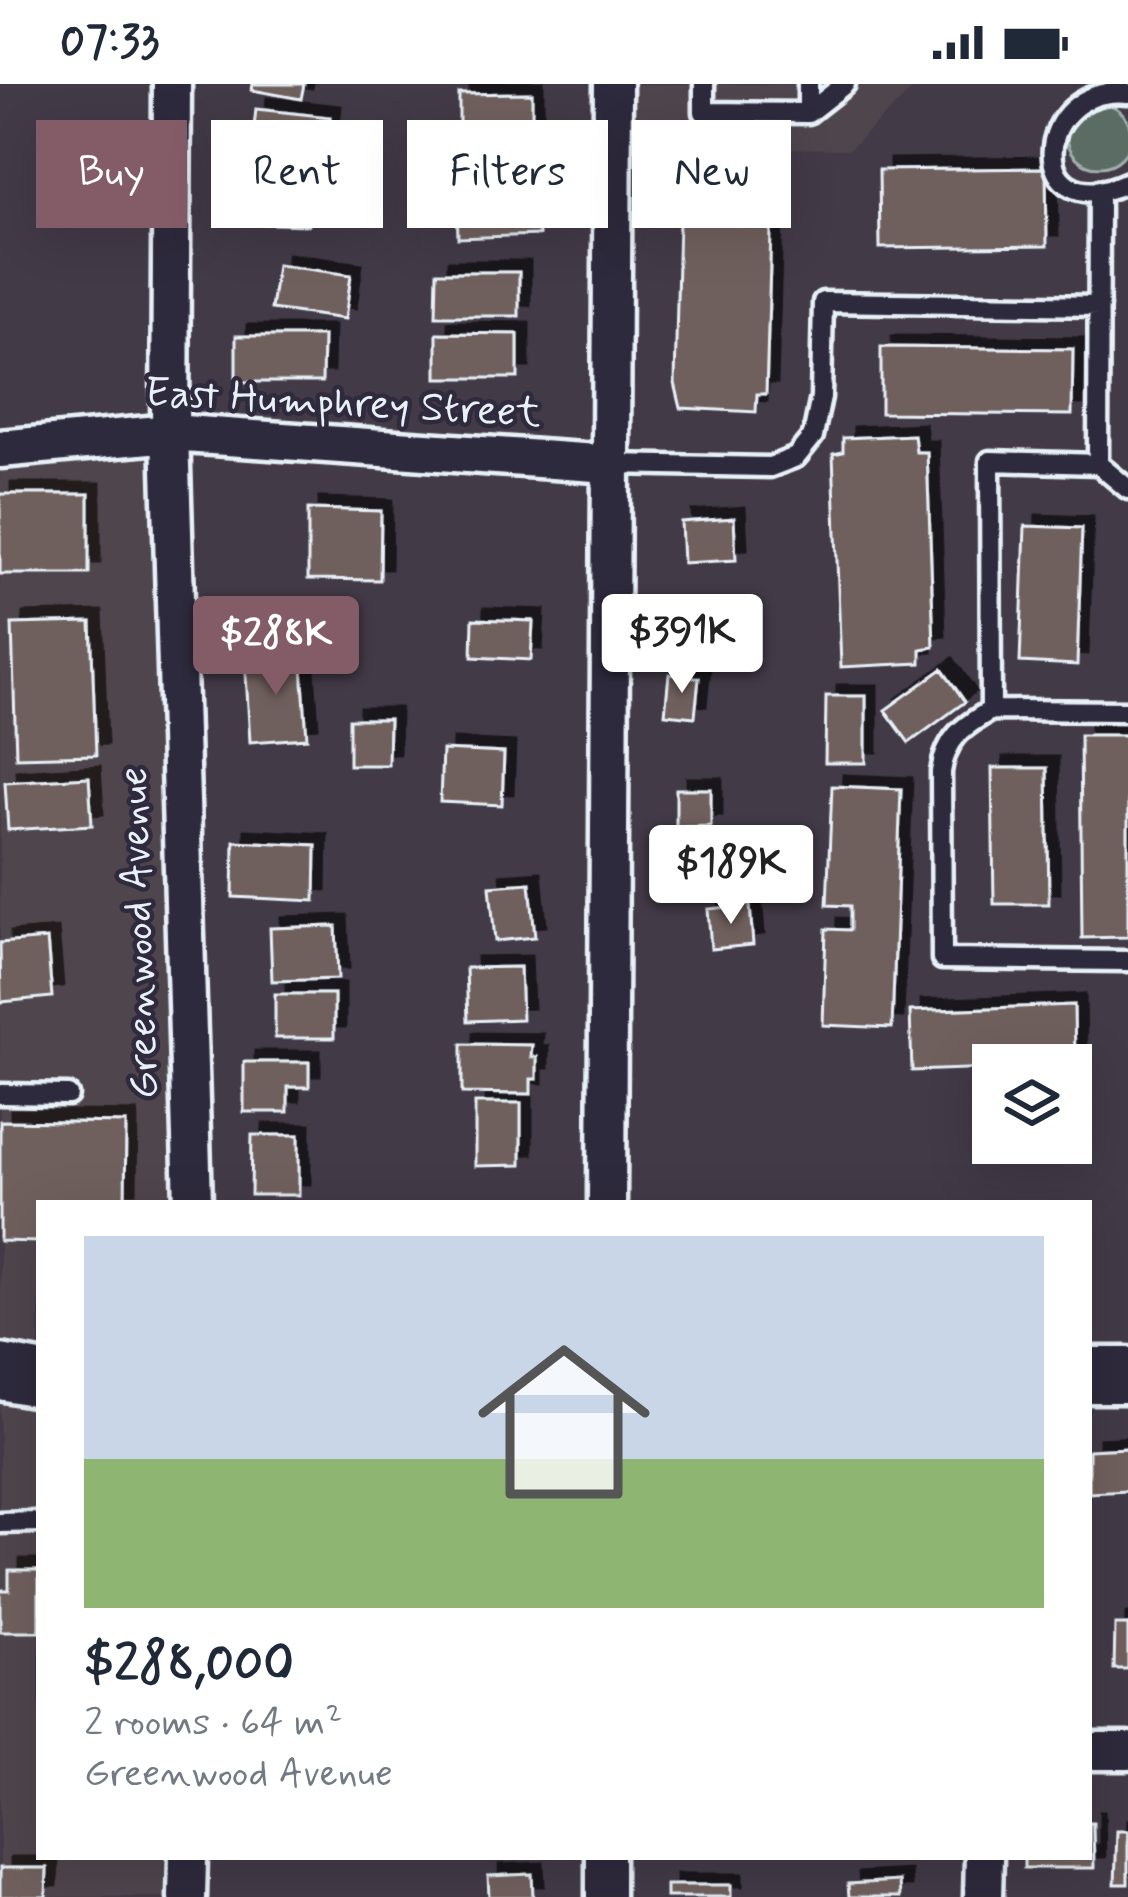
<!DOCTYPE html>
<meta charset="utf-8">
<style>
:root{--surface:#fff;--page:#f2f2f3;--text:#1f2937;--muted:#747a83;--line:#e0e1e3;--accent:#845c67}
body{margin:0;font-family:Mynerve,sans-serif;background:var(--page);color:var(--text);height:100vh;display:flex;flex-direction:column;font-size:45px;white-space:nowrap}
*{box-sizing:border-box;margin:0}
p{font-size:39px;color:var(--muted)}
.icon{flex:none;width:66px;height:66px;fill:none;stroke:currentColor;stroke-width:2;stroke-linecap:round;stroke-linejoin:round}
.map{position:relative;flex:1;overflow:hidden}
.details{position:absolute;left:36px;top:1116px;width:1056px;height:660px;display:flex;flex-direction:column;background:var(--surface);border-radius:0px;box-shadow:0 12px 48px #0002}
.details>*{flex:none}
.banner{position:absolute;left:36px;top:36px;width:1056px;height:108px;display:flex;gap:24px}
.fabs{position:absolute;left:972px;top:960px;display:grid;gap:24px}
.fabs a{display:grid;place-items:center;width:120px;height:120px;border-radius:0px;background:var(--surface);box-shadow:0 12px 48px #0002;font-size:60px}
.price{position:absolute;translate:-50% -102px;padding:0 27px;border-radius:12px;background:#fff;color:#222;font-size:39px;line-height:78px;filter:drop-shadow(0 3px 6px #0008)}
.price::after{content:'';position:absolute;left:50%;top:72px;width:36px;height:27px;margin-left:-18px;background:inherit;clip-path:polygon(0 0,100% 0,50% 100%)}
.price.active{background:var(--accent);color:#fff}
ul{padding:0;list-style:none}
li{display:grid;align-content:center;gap:24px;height:636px;padding:0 48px}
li+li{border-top:3px solid var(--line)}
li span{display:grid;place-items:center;height:372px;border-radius:0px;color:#555}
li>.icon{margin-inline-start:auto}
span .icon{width:216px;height:216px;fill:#fffc;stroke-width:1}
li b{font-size:51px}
.tag{padding:0 42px;border-radius:0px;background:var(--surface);box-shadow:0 12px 48px #0002;font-size:42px;line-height:108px}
.tag.active{background:var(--accent);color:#fff}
.status{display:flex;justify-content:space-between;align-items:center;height:84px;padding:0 60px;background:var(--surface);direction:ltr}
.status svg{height:33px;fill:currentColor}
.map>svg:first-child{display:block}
.built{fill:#50454e}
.green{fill:#5a6c64;stroke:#a1aeae;stroke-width:3}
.building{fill:#70605d;stroke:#e8f1f8;stroke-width:3;filter:url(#shadow)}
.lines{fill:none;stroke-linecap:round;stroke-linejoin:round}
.lane-casing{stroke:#e8f1f8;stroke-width:27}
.street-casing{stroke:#e8f1f8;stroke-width:45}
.secondary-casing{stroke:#e8f1f8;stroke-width:63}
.lane{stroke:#2f2a3d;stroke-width:18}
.street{stroke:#2f2a3d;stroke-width:36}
.secondary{stroke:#2f2a3d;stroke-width:54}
.labels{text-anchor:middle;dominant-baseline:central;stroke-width:9;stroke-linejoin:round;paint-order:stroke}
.street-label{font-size:42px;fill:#e8f1f8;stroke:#2f2a3d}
</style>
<div class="status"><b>07:33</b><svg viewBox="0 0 49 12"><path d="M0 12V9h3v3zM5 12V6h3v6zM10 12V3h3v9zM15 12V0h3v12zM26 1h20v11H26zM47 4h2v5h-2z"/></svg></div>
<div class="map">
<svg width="1128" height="1813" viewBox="0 0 1128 1813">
<defs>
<filter id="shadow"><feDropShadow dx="11" dy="-11" stdDeviation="0" flood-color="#0009"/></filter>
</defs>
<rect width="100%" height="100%" fill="#423a47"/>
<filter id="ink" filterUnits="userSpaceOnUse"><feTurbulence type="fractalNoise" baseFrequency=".00833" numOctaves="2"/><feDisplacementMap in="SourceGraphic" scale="24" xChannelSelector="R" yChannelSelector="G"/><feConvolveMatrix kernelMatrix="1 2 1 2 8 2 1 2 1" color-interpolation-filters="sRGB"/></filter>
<g filter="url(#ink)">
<path class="built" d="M629 0H919L849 65 629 62Z
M154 369 176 1087 171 1088 172 1119H39V1277L0 1269V384Z
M0 1313 39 1314V1773H172L171 1813H0Z"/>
<path class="green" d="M1067 51a32 32 0 1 1 64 0a32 32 0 1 1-64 0Z"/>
<path class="building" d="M253 0H304L301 15 252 6Z
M532 9V74L459 75V10Z
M256 25 330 33 324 88 250 80Z
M49 48 97 49 96 88 48 86Z
M1046 84 1047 162 880 164 879 86Z
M680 93 756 96 757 112 772 113 766 310H757L756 328 681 324 675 299Z
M537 94 539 151 458 154 456 97Z
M241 102 310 105 308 141 239 139Z
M277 181 351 191 345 235 271 225Z
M437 188H519V232H436Z
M437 249 518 250V294H437Z
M236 252H323L322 298H236Z
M881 263 1073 265 1072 331 881 329Z
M914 351 916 368H927L934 563 921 565V579L841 583 833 370 843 368V354Z
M0 410H89V490H0Z
M308 425 381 427 380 496 308 495Z
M734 434 736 476 683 479 681 438Z
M1025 442 1082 444 1077 581 1020 578Z
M473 535 533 537 531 576 472 573Z
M91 538 96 671 16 673 12 540Z
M301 569 307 654 250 658 245 573Z
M942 585 965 618 909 659 885 626Z
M669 590 699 594 695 633 665 630Z
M826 612H866V679H825Z
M349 635H389L388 681H349Z
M1080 651H1128V853L1082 854Z
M442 666 504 669 502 721 440 718Z
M992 684H1047L1049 820H994Z
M89 693 92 741 8 746 5 698Z
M832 702 901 705 892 944 823 941 826 845 850 846V822L827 821Z
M676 705H711V742L676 743Z
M234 757 316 761 315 817 233 813Z
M530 799 535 853 495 857 490 802Z
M750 821 753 861 711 865 708 825Z
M336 842 338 895 272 897 270 844Z
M47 855 52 913 1 918 0 859Z
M520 883 522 935 468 937 466 884Z
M275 910H334V954H275Z
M1074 921 1075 981H993V984L912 987 910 927Z
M462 960 532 961 531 973H537V995H531V1010L462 1009Z
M244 978H309V1003H288V1028H244Z
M475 1019H521V1081L475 1082Z
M0 1037 126 1039 125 1119H39V1158L0 1157Z
M252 1051H299V1111H251Z
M1128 1364V1407L1089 1409V1366Z
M9 1486H39V1548H0V1506H9Z
M1115 1541H1128V1585H1114Z
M1089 1739H1093L1094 1784H1024V1773H1089Z
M1117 1747H1128V1800H1115Z
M0 1784H47L46 1813H0Z
M532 1790 533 1813H489L488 1792Z
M899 1797 900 1813H849L848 1800Z
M666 1801H731V1813H666Z"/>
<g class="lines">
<g class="lane-casing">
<path id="lane" d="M704 0V28L808 29 845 0
M1128 9C1030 0 1025 145 1128 98
M808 29V0
M1099 106 1098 380 990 377 991 626C962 643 946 654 941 688L942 875 1128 877
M610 380 770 383 796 373 813 352 821 313 823 218 1099 222
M1098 380 1128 405
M991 626 1128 627
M0 1010 68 1011
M0 1439 39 1438"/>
</g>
<g class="street-casing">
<path id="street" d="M172 0 170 349 193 1119
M0 365 170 349 610 380
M607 1119 613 0
M1089 1667H1128
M187 1813 188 1773
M605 1813V1773
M983 1813 984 1773"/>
</g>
<g class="secondary-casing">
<path id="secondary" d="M0 1288 39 1295
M1089 1291H1128"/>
</g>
<use href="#lane" class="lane"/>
<use href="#street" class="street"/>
<use href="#secondary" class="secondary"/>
</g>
</g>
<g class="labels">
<g class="street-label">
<text transform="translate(343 320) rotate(3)">East Humphrey Street</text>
<text transform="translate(140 849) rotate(-92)">Greenwood Avenue</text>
</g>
</g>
</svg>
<div class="fabs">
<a><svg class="icon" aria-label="layers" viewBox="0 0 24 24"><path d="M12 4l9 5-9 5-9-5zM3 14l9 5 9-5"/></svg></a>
</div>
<b class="price" style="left:682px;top:612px">$391K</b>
<b class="price active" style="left:276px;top:614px">$288K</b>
<b class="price" style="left:731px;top:843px">$189K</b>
<div class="banner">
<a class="tag active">Buy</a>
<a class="tag">Rent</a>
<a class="tag">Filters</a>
<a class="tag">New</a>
</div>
<section class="details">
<ul>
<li><span style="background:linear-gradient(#c9d6e8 60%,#8fb573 0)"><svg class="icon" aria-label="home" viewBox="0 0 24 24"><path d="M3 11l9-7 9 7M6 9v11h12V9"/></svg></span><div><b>$288,000</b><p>2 rooms · 64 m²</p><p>Greenwood Avenue</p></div></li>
</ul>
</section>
</div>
